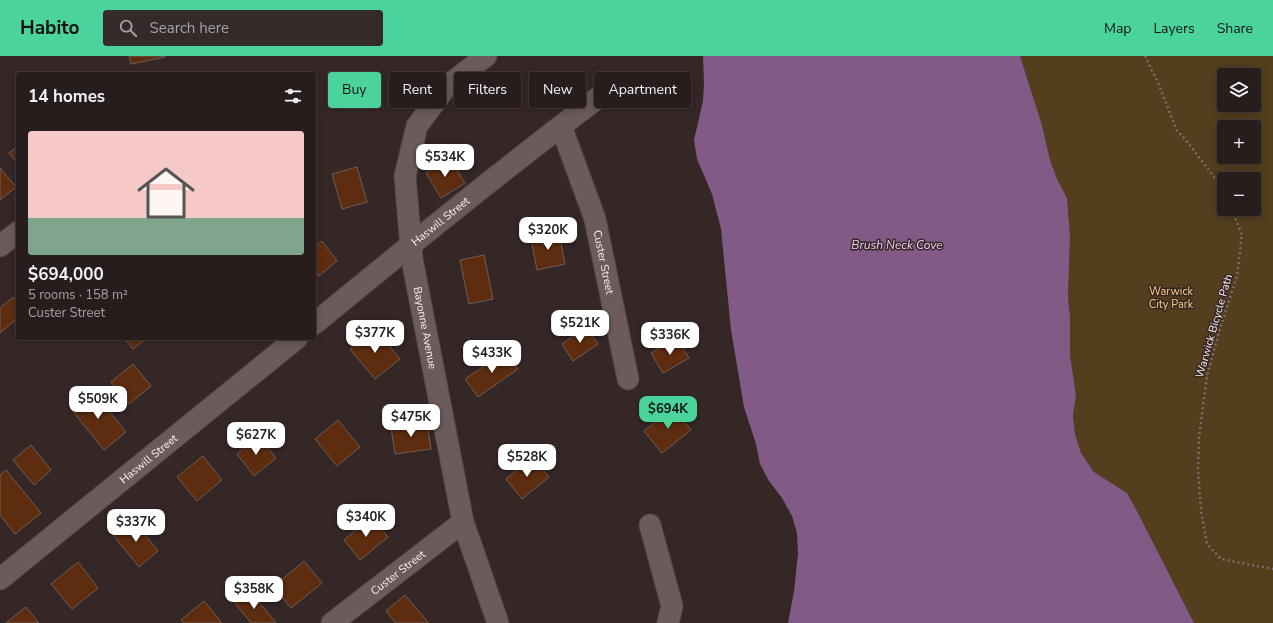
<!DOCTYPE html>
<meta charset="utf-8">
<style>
:root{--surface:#281d1d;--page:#342a2a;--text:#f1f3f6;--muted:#a5a2a4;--line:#443b3b;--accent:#4ad49c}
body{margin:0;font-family:"Nunito Sans",sans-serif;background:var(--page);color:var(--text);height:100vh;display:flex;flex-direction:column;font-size:15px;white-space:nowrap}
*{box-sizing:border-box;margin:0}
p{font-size:13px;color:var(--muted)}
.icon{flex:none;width:22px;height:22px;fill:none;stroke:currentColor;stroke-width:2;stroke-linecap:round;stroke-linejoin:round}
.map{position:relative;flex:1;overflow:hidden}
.details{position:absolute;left:16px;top:16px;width:300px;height:268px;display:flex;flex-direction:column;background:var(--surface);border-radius:4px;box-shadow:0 2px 10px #0003,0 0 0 1px var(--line)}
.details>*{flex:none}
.top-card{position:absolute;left:328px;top:16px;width:380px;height:36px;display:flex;gap:8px}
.tools{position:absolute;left:1217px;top:12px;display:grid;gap:8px}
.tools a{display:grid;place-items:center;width:44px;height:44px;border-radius:4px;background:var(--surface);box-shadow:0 2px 10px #0003,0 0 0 1px var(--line);font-size:20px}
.price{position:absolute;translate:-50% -34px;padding:0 9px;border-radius:8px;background:#fff;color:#222;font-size:13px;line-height:26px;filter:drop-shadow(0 1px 2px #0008)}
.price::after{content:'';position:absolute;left:50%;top:24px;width:12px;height:9px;margin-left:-6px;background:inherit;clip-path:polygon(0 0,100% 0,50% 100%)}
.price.current{background:var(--accent);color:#111}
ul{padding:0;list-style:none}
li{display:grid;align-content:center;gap:8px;height:212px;padding:0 12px}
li+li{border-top:1px solid var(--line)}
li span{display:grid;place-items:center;height:124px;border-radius:4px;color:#555}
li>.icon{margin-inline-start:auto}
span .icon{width:72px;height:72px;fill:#fffc;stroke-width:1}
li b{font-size:17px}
h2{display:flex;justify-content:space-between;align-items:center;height:48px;padding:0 12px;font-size:17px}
.tag{padding:0 14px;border-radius:4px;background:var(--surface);box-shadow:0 2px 10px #0003,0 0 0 1px var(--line);font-size:14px;line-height:36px}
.tag.current{background:var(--accent);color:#111}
header{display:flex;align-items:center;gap:24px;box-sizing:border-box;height:56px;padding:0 20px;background:var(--accent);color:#111}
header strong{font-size:19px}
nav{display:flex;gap:22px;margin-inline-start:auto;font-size:14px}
.search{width:280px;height:36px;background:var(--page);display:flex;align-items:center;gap:10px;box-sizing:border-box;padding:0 14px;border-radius:4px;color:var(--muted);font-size:15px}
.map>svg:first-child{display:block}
.green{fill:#533e1e;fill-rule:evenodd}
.water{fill:#815a86}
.building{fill:#5e2d10;stroke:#6d5e57}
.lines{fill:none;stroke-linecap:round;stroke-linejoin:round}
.street-casing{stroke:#534646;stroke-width:23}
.path{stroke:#7b6e6e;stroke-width:2.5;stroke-dasharray:2 3;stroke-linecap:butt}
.street{stroke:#6b5b5a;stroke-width:21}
.labels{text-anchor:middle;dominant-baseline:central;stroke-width:3;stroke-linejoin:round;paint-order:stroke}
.street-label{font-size:11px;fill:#fcf2f1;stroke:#362727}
.park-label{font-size:11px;fill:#ffcb7e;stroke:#362727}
.water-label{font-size:12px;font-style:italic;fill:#f3cff8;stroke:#362727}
</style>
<header>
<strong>Habito</strong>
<div class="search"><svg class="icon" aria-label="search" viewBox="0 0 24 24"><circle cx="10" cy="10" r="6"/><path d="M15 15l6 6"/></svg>Search here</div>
<nav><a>Map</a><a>Layers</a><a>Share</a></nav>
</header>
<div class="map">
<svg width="1273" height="567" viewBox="0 0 1273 567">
<rect width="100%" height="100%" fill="#362727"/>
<path class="green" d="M1020 0H1273V567H1194L1137 455 1127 437 1094 416 1081 397 1075 378 1073 360 1076 339 1070 299V260L1068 242 1070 179 1067 142 1057 124 1050 104 1042 69ZM1224 19H1254V49H1224ZM1224 71H1254V101H1224ZM1224 123H1254V153H1224Z"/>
<path class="water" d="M703 0H1020L1042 69 1050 104 1057 123 1067 142 1070 179 1068 242 1070 260V299L1076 339 1073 360 1075 378 1081 397 1094 416 1127 437 1137 455 1194 567H788L794 535 798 498 797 477 792 460 782 442 769 425 760 408 756 388 744 351 731 274 721 173 712 138 697 103 694 84 703 45 704 27Z"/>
<path class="building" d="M129 0H165V1L131 8Z
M18 90V108L9 97Z
M450 103 465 127 441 142 426 117Z
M357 111 367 146 342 153 332 118Z
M0 112 16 131 0 144Z
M559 176 565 208 537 214 531 182Z
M322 185 337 205 319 220 314 214V191Z
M484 199 493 243 469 248 460 204Z
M13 241 18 247V262L0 277V252Z
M586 271 598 288 573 305 562 288Z
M375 273 400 303 375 323 350 293Z
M124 282H147L133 293Z
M677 282 689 302 663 317 651 297Z
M506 295 518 313 478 341 465 323Z
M133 308 151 330 129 348 111 326Z
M92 334 126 376 104 394 70 352Z
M673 352 691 374 662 397 644 375Z
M338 364 360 391 337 410 315 383Z
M427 367 431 393 395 398 391 372Z
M258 380 276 402 254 420 237 398Z
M31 389 51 414 34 429 13 404Z
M203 400 222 424 197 445 177 421Z
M532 401 549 421 522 443 506 423Z
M6 414 41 457 15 478 0 459V419Z
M372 461 388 481 360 504 344 484Z
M132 463 158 495 139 511 113 479Z
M304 505 322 527 291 552 273 531Z
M78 506 98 532 72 553 51 528Z
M250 535 276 567H251L235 547Z
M405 539 428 566 427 567H396L386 555Z
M204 545 222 567H184L181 564Z
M26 551 39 567H6Z"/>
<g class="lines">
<g class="street-casing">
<g id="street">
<path id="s1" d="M486 0 446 31 417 70 405 120 412 203 463 466 498 567"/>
<path id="s2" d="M561 70 595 163 628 323"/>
<path d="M0 190 18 176"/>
<path id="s3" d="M314 268C410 189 507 110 607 35"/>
<path d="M650 469 672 550 668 567"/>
<path id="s4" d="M0 523 297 282"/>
<path id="s5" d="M332 567 463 466"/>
</g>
</g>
<path class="path" d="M1145 0 1159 29 1177 75 1185 83 1224 134
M1232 153 1242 179 1237 220 1219 276 1207 320 1199 381 1198 414 1201 455 1207 488 1221 503 1273 513"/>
<use href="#street" class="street"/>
</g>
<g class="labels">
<g class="street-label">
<text stroke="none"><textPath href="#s3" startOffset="163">Haswill Street</textPath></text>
<text stroke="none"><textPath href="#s2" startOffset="143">Custer Street</textPath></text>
<text transform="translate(1214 270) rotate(-74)">Warwick Bicycle Path</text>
<text stroke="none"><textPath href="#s1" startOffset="304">Bayonne Avenue</textPath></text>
<text stroke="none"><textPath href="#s4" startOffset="191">Haswill Street</textPath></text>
<text stroke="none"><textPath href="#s5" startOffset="83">Custer Street</textPath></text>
</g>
<g class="park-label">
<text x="1171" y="235">Warwick<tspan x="1171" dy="13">City Park</tspan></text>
</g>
<g class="water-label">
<text x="897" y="189">Brush Neck Cove</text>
</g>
</g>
</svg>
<div class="tools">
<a><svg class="icon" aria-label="layers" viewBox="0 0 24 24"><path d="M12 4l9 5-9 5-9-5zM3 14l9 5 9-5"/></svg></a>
<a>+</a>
<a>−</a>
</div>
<b class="price" style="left:445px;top:122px">$534K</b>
<b class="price" style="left:548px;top:195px">$320K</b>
<b class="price" style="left:580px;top:288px">$521K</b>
<b class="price" style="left:375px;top:298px">$377K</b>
<b class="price" style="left:670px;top:300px">$336K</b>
<b class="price" style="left:492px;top:318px">$433K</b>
<b class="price" style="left:98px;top:364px">$509K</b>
<b class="price current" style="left:668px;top:374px">$694K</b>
<b class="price" style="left:411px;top:382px">$475K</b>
<b class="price" style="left:256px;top:400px">$627K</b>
<b class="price" style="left:527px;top:422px">$528K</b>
<b class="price" style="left:366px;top:482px">$340K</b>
<b class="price" style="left:136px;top:487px">$337K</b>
<b class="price" style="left:254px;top:554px">$358K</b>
<div class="top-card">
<a class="tag current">Buy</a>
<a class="tag">Rent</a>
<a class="tag">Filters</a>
<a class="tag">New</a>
<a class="tag">Apartment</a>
</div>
<section class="details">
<h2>14 homes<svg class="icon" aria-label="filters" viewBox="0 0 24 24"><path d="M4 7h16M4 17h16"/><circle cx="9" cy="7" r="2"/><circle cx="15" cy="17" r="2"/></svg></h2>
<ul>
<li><span style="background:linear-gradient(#f6c9c9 70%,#7fa58c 0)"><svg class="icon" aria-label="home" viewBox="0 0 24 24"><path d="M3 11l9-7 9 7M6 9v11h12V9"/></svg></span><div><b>$694,000</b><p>5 rooms · 158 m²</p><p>Custer Street</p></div></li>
</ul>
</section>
</div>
